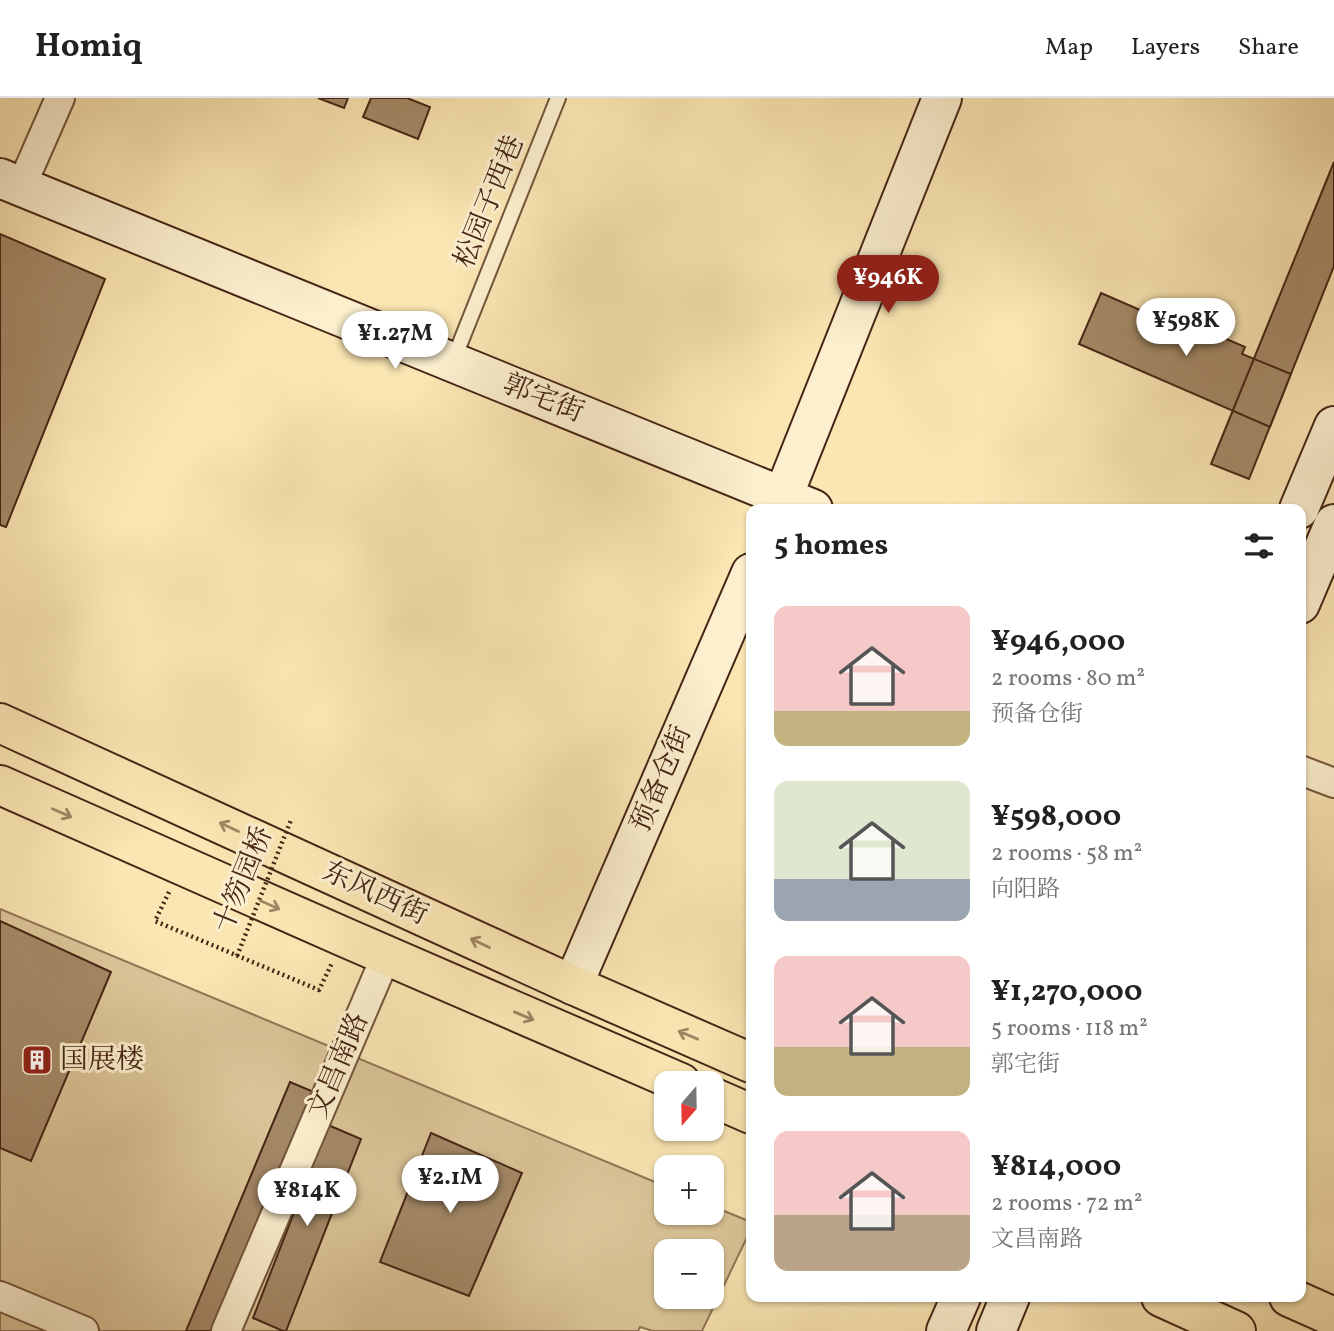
<!DOCTYPE html>
<meta charset="utf-8">
<style>
:root{--surface:#fff;--page:#f2f2f2;--text:#222;--muted:#767676;--line:#e0e0e0;--accent:#8f2418}
body{margin:0;font-family:Vollkorn,"Noto Serif SC",serif;background:var(--page);color:var(--text);height:100vh;display:flex;flex-direction:column;font-size:26px;white-space:nowrap}
*{box-sizing:border-box;margin:0}
p{font-size:23px;color:var(--muted)}
.icon{flex:none;width:38px;height:38px;fill:none;stroke:currentColor;stroke-width:2;stroke-linecap:round;stroke-linejoin:round}
.map{position:relative;flex:1;overflow:hidden}
.drawer{position:absolute;left:746px;top:406px;width:560px;height:798px;display:flex;flex-direction:column;background:var(--surface);border-radius:14px;box-shadow:0 2px 5px #0004}
.drawer>*{flex:none}
.needle{width:46px;rotate:200deg}
.controls{position:absolute;left:654px;top:973px;display:grid;gap:14px}
.controls a{display:grid;place-items:center;width:70px;height:70px;border-radius:14px;background:var(--surface);box-shadow:0 2px 5px #0004;font-size:35px}
.price{position:absolute;translate:-50% -60px;padding:0 16px;border-radius:24px;background:#fff;color:#222;font-size:23px;line-height:46px;filter:drop-shadow(0 2px 4px #0008)}
.price::after{content:'';position:absolute;left:50%;top:42px;width:21px;height:16px;margin-left:-10px;background:inherit;clip-path:polygon(0 0,100% 0,50% 100%)}
.price.active{background:var(--accent);color:#fff}
ul{padding:0;list-style:none}
li{display:flex;align-items:center;gap:21px;height:175px;padding:0 28px}
li span{display:grid;place-items:center;flex:none;width:196px;height:140px;border-radius:14px;color:#555}
li>.icon{margin-inline-start:auto}
span .icon{width:84px;height:84px;fill:#fffc;stroke-width:1}
li b{font-size:30px}
h2{display:flex;justify-content:space-between;align-items:center;height:84px;padding:0 28px;font-size:30px}
header{display:flex;align-items:center;gap:42px;box-sizing:border-box;height:98px;padding:0 35px;background:var(--surface);border-bottom:2px solid var(--line)}
header strong{font-size:33px}
nav{display:flex;gap:38px;margin-inline-start:auto;font-size:24px}
.map>svg:first-child{display:block}
.green{fill:#dbc598;stroke:#907556;stroke-width:2;fill-rule:evenodd}
.building{fill:#a48967;stroke:#462515;stroke-width:2}
.lines{fill:none;stroke-linecap:round;stroke-linejoin:round}
.lane-casing{stroke:#73553c;stroke-width:18}
.street-casing{stroke:#73553c;stroke-width:32}
.secondary-casing{stroke:#462515;stroke-width:42}
.primary-casing{stroke:#462515;stroke-width:42}
.path{stroke:#462515;stroke-width:4.5;stroke-dasharray:2 3.5;stroke-linecap:butt}
.lane{stroke:#fcefce;stroke-width:14}
.street{stroke:#fcefce;stroke-width:28}
.secondary{stroke:#fcefce;stroke-width:38}
.primary{stroke:#fae6b3;stroke-width:38}
.path-bridge{stroke:#462515;stroke-width:4.5;stroke-dasharray:2 3.5;stroke-linecap:butt}
.oneway{stroke:#a08664}
.labels{text-anchor:middle;dominant-baseline:central;stroke-width:6;stroke-linejoin:round;paint-order:stroke}
.street-label{font-size:28px;fill:#462515;stroke:#fcefce}
.poi-label{font-size:28px;fill:#462515;stroke:#fcefce;text-anchor:start}
</style>
<header>
<strong>Homiq</strong>
<nav><a>Map</a><a>Layers</a><a>Share</a></nav>
</header>
<div class="map">
<svg width="1334" height="1233" viewBox="0 0 1334 1233">
<rect width="100%" height="100%" fill="#fae6b3"/>
<filter id="stains"><feTurbulence type="fractalNoise" baseFrequency=".00286" numOctaves="4"/><feColorMatrix values="0 0 0 0 .2 0 0 0 0 .09 0 0 0 0 .02 0 0 0 .5 -.17"/></filter>
<radialGradient id="worn" r=".72"><stop offset=".6" stop-color="#630" stop-opacity="0"/><stop offset="1" stop-color="#630" stop-opacity=".3"/></radialGradient>
<path class="green" d="M0 811 667 1089V1115H712V1108L751 1124V1131L702 1233H653L640 1229 638 1233H0ZM667 1153H712V1199H667Z"/>
<path class="building" d="M318 0H348L344 10Z
M371 0H407L430 9 418 41 363 19Z
M1334 64V168L1249 381 1211 366Z
M0 136 105 181 6 429 0 427Z
M1101 195 1156 219 1160 212 1245 249 1242 256 1291 276 1270 329 1079 246Z
M0 823 111 874 31 1063 0 1050Z
M290 984 321 997 220 1233H186Z
M328 1027 361 1041 286 1233H283L253 1220Z
M431 1035 522 1075 469 1198 380 1164Z"/>
<g class="lines">
<g class="lane-casing">
<path id="lane" d="M453 263 558 0"/>
</g>
<g class="street-casing">
<path id="street" d="M21 89 60 0
M1300 672 1334 685
M0 1198 84 1233
M226 1233 386 858"/>
</g>
<g class="secondary-casing">
<path id="secondary" d="M0 80 813 411
M778 411 942 0
M1299 411 1334 328
M1300 506 1334 426
M573 887 751 475
M946 1233 961 1199
M996 1233 1010 1199"/>
</g>
<g class="primary-casing">
<path id="primary" d="M0 625 573 887 751 965
M0 687 344 839 681 985
M712 999 751 1016
M1161 1199 1236 1233
M1289 1199 1334 1219"/>
</g>
<path class="path" d="M169 794 155 823 319 892 332 865"/>
<use href="#lane" class="lane"/>
<use href="#street" class="street"/>
<use href="#secondary" class="secondary"/>
<use href="#primary" class="primary"/>
<path class="path-bridge" d="M237 858 291 722"/>
</g>
<defs><path id="oneway-shaft" d="M-6 0H5M1.5-3L5.5 0L1.5 3" fill="none" stroke-width="1.6" stroke-linecap="round" stroke-linejoin="round" transform="scale(1.75)"/></defs>
<g class="oneway">
<use href="#oneway-shaft" transform="translate(62 715) rotate(24)"/>
<use href="#oneway-shaft" transform="translate(229 729) rotate(-155)"/>
<use href="#oneway-shaft" transform="translate(270 807) rotate(24)"/>
<use href="#oneway-shaft" transform="translate(480 845) rotate(-155)"/>
<use href="#oneway-shaft" transform="translate(524 918) rotate(23)"/>
<use href="#oneway-shaft" transform="translate(688 937) rotate(-157)"/>
</g>
<defs>
<g id="building-square" transform="scale(1.575)"><rect x="-9" y="-9" width="18" height="18" rx="4" fill="#8f2418" stroke="#fcefce"/><path d="M-4-6H4V6H1V3H-1V6H-4ZM-2.5-4.3h1.7v1.8h-1.7ZM.8-4.3h1.7v1.8H.8ZM-2.5-1h1.7V.8h-1.7ZM.8-1h1.7V.8H.8Z" fill="#fff"/></g>
</defs>
<g fill-rule="evenodd">
<use href="#building-square" x="37" y="962"/>
</g>
<g class="labels">
<g class="street-label">
<text transform="translate(490 104) rotate(-68)">松园子西巷</text>
<text transform="translate(543 301) rotate(22)">郭宅街</text>
<text transform="translate(662 681) rotate(-67)">预备仓街</text>
<text transform="translate(244 782) rotate(-68)">十笏园桥</text>
<text transform="translate(375 796) rotate(25)">东风西街</text>
<text transform="translate(339 968) rotate(-67)">文昌南路</text>
</g>
<g class="poi-label">
<text x="60" y="962">国展楼</text>
</g>
</g>
<rect width="100%" height="100%" filter="url(#stains)"/>
<rect width="100%" height="100%" fill="url(#worn)"/>
</svg>
<div class="controls">
<a><svg class="needle" viewBox="-14 -14 28 28"><path d="M0-13l5 13h-10z" fill="#e53935"/><path d="M0 13l5-13h-10z" fill="#767676"/></svg></a>
<a>+</a>
<a>−</a>
</div>
<b class="price active" style="left:888px;top:217px">¥946K</b>
<b class="price" style="left:1186px;top:260px">¥598K</b>
<b class="price" style="left:395px;top:273px">¥1.27M</b>
<b class="price" style="left:450px;top:1117px">¥2.1M</b>
<b class="price" style="left:307px;top:1130px">¥814K</b>
<section class="drawer">
<h2>5 homes<svg class="icon" aria-label="filters" viewBox="0 0 24 24"><path d="M4 7h16M4 17h16"/><circle cx="9" cy="7" r="2"/><circle cx="15" cy="17" r="2"/></svg></h2>
<ul>
<li><span style="background:linear-gradient(#f6c9c9 75%,#c2b280 0)"><svg class="icon" aria-label="home" viewBox="0 0 24 24"><path d="M3 11l9-7 9 7M6 9v11h12V9"/></svg></span><div><b>¥946,000</b><p>2 rooms · 80 m²</p><p>预备仓街</p></div></li>
<li><span style="background:linear-gradient(#dfe7d0 70%,#9aa5b1 0)"><svg class="icon" aria-label="home" viewBox="0 0 24 24"><path d="M3 11l9-7 9 7M6 9v11h12V9"/></svg></span><div><b>¥598,000</b><p>2 rooms · 58 m²</p><p>向阳路</p></div></li>
<li><span style="background:linear-gradient(#f6c9c9 65%,#c2b280 0)"><svg class="icon" aria-label="home" viewBox="0 0 24 24"><path d="M3 11l9-7 9 7M6 9v11h12V9"/></svg></span><div><b>¥1,270,000</b><p>5 rooms · 118 m²</p><p>郭宅街</p></div></li>
<li><span style="background:linear-gradient(#f6c9c9 60%,#b9a48a 0)"><svg class="icon" aria-label="home" viewBox="0 0 24 24"><path d="M3 11l9-7 9 7M6 9v11h12V9"/></svg></span><div><b>¥814,000</b><p>2 rooms · 72 m²</p><p>文昌南路</p></div></li>
</ul>
</section>
</div>
